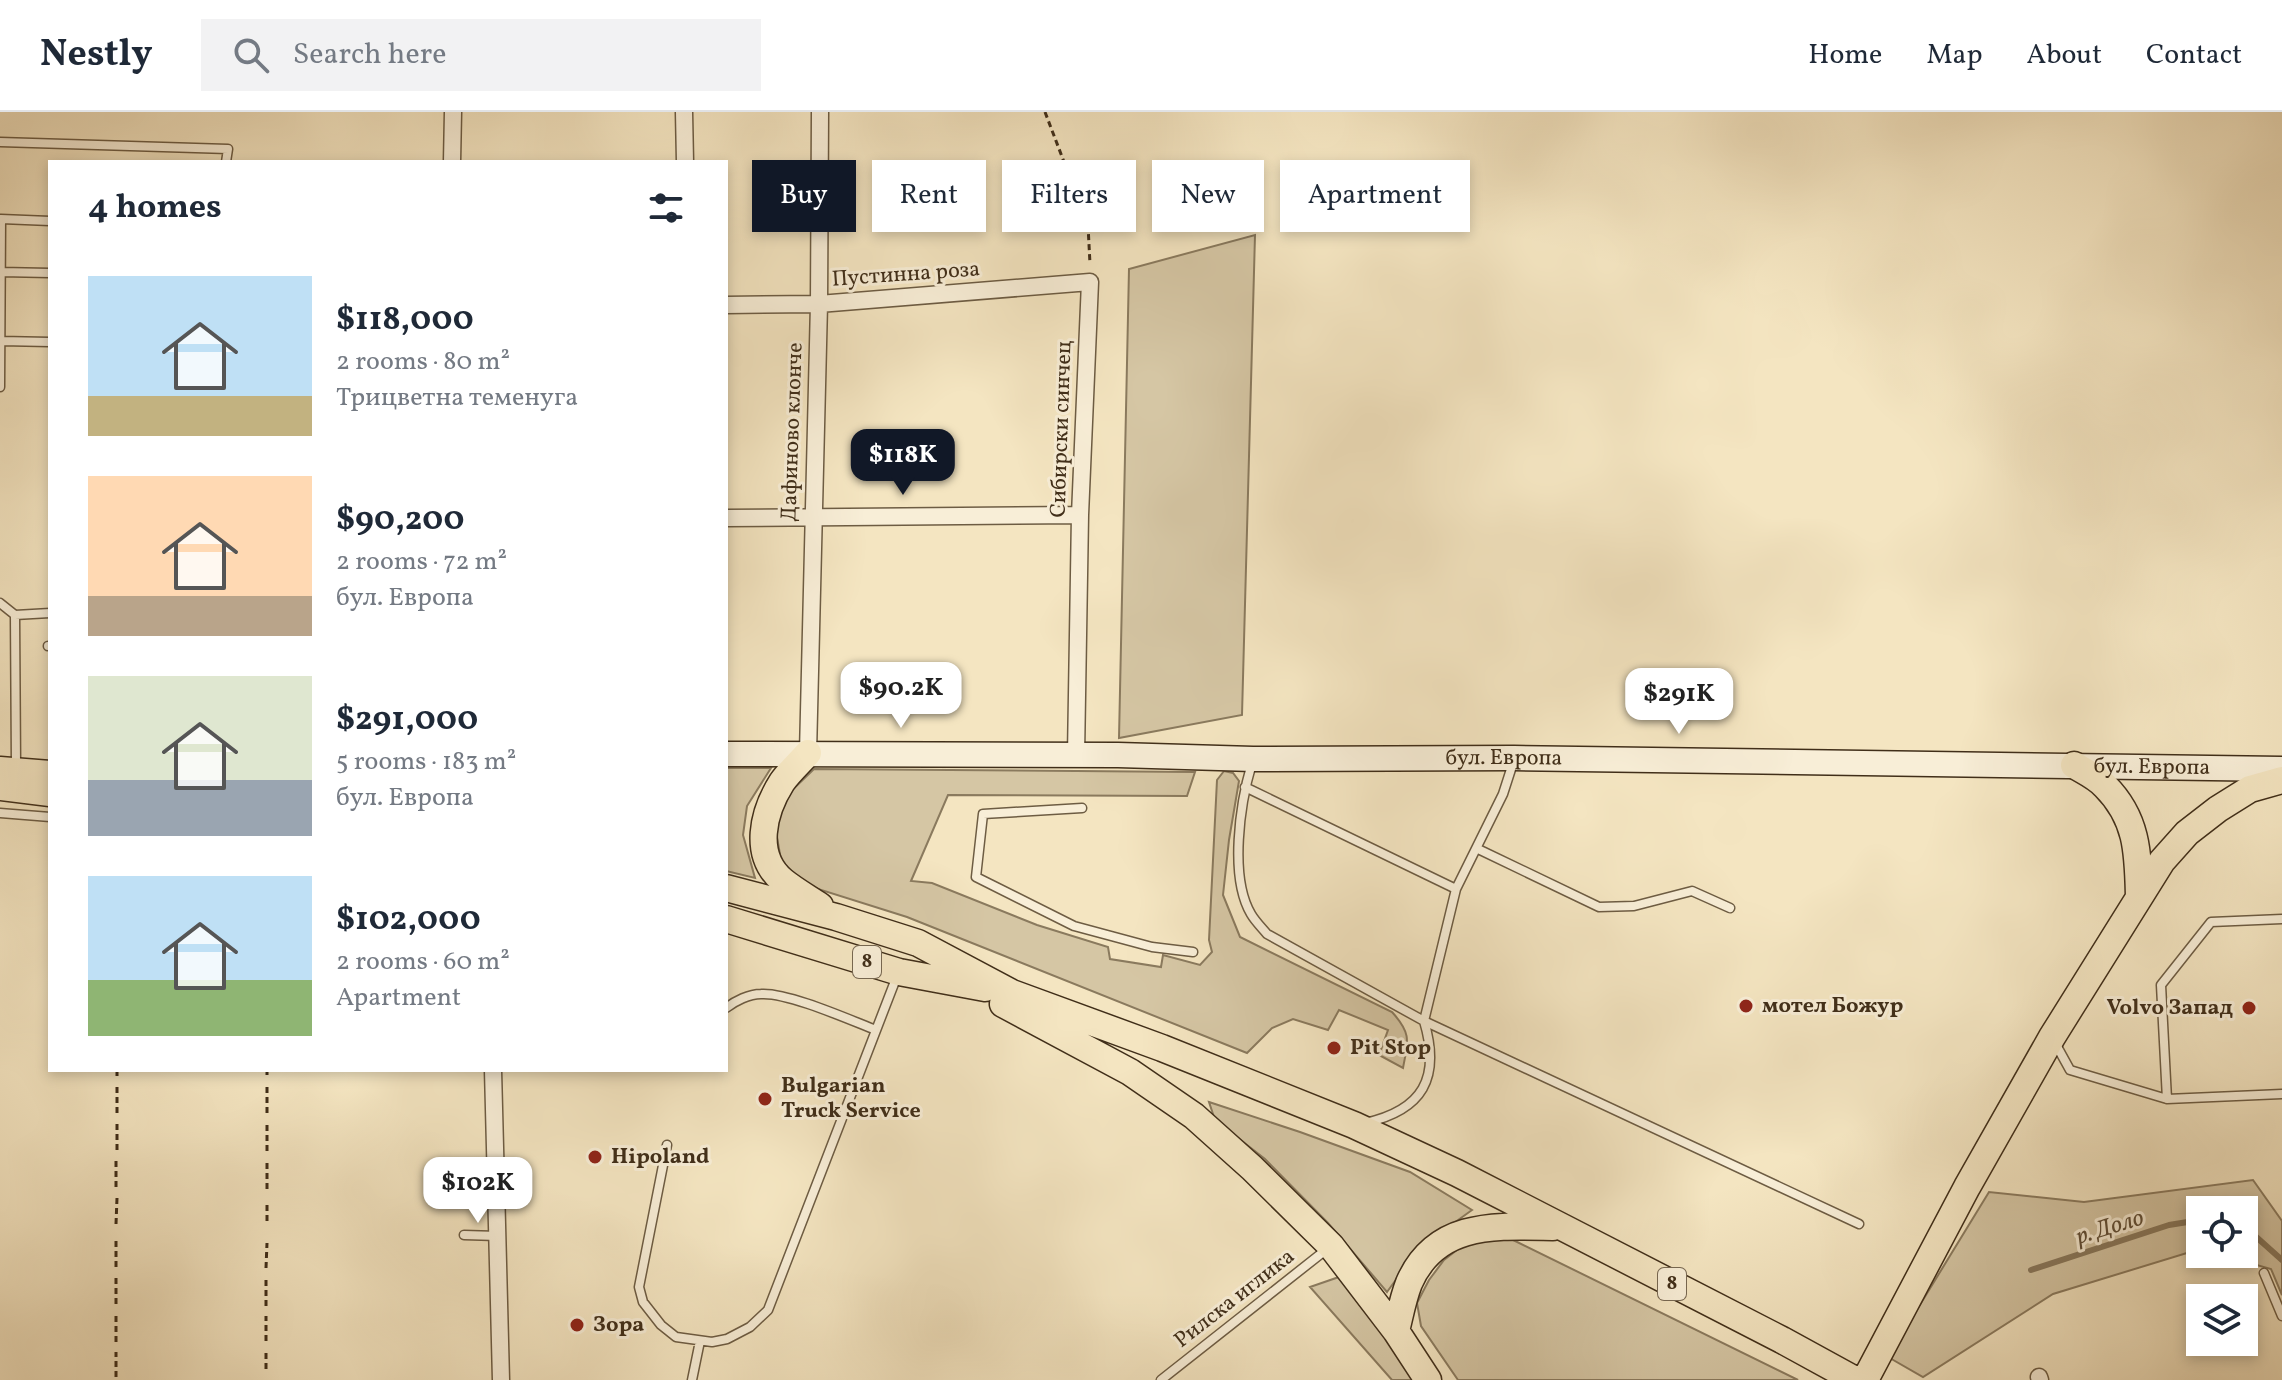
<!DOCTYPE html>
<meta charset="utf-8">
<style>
:root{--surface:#fff;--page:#f2f2f3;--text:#1f2937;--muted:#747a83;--line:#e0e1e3;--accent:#111827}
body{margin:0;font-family:Vollkorn,serif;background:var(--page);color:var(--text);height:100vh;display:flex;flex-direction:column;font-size:30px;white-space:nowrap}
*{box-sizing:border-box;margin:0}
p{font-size:26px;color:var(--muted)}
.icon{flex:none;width:44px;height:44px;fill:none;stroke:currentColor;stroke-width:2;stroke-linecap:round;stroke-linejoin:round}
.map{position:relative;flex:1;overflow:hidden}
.side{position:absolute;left:48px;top:48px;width:680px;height:912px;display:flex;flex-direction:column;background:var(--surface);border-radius:0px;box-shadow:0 4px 12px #0003}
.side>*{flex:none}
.guide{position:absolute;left:752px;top:48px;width:760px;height:72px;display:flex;gap:16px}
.tools{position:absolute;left:2186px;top:1084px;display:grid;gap:16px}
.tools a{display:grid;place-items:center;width:72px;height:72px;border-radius:0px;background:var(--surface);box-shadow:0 4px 12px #0003;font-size:40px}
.price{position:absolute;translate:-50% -68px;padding:0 18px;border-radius:16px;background:#fff;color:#222;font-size:26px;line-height:52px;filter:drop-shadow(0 2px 4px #0008)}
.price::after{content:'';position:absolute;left:50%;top:48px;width:24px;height:18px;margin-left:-12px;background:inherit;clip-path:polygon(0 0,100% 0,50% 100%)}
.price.selected{background:var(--accent);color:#fff}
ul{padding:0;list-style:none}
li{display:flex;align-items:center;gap:24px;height:200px;padding:0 40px}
li span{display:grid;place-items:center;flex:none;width:224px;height:160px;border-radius:0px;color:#555}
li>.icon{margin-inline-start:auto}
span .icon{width:96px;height:96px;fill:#fffc;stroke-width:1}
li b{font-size:34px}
h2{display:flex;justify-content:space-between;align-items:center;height:96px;padding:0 40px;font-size:34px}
.pill{padding:0 28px;border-radius:0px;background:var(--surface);box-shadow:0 4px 12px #0003;font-size:28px;line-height:72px}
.pill.selected{background:var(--accent);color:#fff}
header{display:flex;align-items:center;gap:48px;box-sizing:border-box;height:112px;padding:0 40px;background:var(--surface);border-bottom:2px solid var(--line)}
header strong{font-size:38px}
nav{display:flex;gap:44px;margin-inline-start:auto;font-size:28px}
.search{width:560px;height:72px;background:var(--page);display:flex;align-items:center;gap:20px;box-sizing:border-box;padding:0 28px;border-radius:0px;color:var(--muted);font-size:30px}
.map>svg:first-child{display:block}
.green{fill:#d5c6a4;stroke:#8a7a5e;stroke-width:2}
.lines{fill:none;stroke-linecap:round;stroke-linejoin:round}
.stream{stroke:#87775c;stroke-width:6}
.lane-casing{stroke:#6d5c43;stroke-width:11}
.street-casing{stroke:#6d5c43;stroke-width:19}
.secondary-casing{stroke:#402e19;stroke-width:27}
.primary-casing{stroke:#402e19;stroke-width:29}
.path{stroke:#402e19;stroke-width:3;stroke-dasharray:6 4;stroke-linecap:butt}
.lane{stroke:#f8eed7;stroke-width:8}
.street{stroke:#f8eed7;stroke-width:16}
.secondary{stroke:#f8eed7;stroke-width:24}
.primary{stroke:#f4e5c1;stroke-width:26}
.poi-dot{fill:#8f2418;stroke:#f8eed7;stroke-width:3}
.labels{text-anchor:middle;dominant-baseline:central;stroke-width:6;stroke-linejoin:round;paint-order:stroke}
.shield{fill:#f8eed7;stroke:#776852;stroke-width:2}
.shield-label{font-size:20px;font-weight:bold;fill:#402e19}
.street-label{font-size:22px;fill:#402e19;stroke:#f8eed7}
.poi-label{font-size:22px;font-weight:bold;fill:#402e19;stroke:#f8eed7;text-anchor:start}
.water-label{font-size:24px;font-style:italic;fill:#5e4c35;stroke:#f8eed7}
</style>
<header>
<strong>Nestly</strong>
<div class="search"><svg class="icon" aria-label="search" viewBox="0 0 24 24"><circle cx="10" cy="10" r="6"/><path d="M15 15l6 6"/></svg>Search here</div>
<nav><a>Home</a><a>Map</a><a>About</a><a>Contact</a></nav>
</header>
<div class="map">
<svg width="2282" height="1268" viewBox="0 0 2282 1268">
<rect width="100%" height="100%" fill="#f4e5c1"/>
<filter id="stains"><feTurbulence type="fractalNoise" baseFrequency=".0025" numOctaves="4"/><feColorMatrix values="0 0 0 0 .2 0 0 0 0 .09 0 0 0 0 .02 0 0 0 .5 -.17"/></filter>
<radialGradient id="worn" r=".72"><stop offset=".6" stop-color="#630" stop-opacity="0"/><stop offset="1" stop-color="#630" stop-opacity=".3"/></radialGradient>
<path class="green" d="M1255 123 1242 603 1119 626 1129 157Z
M726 656H771L747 694 743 723 755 766 726 759Z
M814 657 1195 660 1187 684 948 683 911 769 932 771 1037 813 1108 835 1110 847 1161 855 1163 843 1200 853 1212 840 1209 828 1217 668 1224 659 1233 661 1239 669 1229 728 1223 783 1240 825 1392 900C1412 922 1408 929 1403 956L1379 943 1388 918 1339 898 1328 918 1293 907 1272 916 1247 941 907 805 802 772 781 748 775 714 785 685Z
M1209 990 1300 1020 1410 1060 1472 1098C1435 1124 1413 1143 1387 1180L1328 1111 1265 1047 1215 1008Z
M2253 1068 2282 1109V1183L2271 1157 2218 1142H2244V1098H2200V1137L2053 1182 1923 1265 1888 1245 1989 1080 2084 1090Z
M1507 1125 1798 1268H1458L1421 1214 1417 1191 1429 1168 1444 1148 1466 1131Z
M1339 1165 1359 1186 1416 1268H1392L1310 1175Z"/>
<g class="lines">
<path class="stream" d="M2244 1114 2282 1148
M2031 1158 2169 1113 2200 1108"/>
<g class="lane-casing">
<path id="lane" d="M0 30 228 37 226 50
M1 160 50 161
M1 229 50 230
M0 275 1 107 50 109
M0 491 15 503 16 654
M15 503 50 501
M48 534H50
M1252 651C1240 691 1229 765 1251 802 1255 809 1262 816 1267 822L1424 909 1859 1112
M1245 675 1456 777
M1082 696 983 702 976 765 1074 814 1152 835 1193 840
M0 701 50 705
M1478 737 1599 795 1634 794 1692 779 1730 796
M726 896C735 889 749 882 761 882 787 880 850 908 876 918
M2054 929 2070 958 2167 987 2282 982
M2167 987 2161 873 2211 810 2282 807
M1365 1011C1423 998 1441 966 1424 909L1456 777 1503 682 1513 651
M667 1033 639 1175 643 1190 661 1213 676 1225 712 1230 727 1227 750 1215 768 1198 897 864
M464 1123 498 1124
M2264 1161 2282 1204
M692 1268 700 1229
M1161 1268 1327 1137"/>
</g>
<g class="street-casing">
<path id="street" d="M684 0 685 50
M452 50 453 0
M726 193 819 192 1090 170 1080 403 1076 643
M726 406 1080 403
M808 641 819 192 820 0
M493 958 501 1268
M2039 1265 2040 1268"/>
</g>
<g class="secondary-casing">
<g id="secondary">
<path id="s1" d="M726 642 1118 643 1253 647 1514 646 2282 657"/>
</g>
</g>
<g class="primary-casing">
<path id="primary" d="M808 641C799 651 789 660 782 670 763 700 752 743 783 769 794 778 808 786 820 794
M2074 653C2084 659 2097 665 2105 674 2138 707 2138 742 2139 785
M0 658 50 662
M0 675 50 681
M726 776 836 805 918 831 1012 881 1162 936 1354 1013 1457 1061 1782 1228 1855 1268
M726 807 899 860 985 876
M1003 892 1130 960 1194 1004 1252 1056 1331 1134 1396 1219 1428 1268
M1396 1219C1400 1203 1403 1186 1409 1171 1436 1109 1496 1114 1553 1115
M1865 1268 1967 1075 2052 925 2162 749 2187 721 2218 697 2250 677 2282 668"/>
</g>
<path class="path" d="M1045 0 1088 113 1090 152
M267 963V958
M117 964V958
M117 1001V974
M267 1001V975
M117 1012V1038
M267 1039V1011
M116 1049V1077
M267 1077V1049
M267 1093V1113
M116 1112 117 1086
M116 1129V1156
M266 1156 267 1131
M116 1192V1166
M266 1194V1167
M266 1229V1204
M116 1230V1204
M266 1257V1240
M116 1265V1240"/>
<use href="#lane" class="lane"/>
<use href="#street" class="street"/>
<use href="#secondary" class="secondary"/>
<use href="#primary" class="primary"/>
</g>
<g class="poi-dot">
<circle cx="1746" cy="894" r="8"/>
<circle cx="2249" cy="896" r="8"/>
<circle cx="1334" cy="936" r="8"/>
<circle cx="765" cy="987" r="8"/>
<circle cx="595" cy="1045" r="8"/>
<circle cx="577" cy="1213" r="8"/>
</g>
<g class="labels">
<g class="shield">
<rect x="853" y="834" width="28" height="32" rx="6"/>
<rect x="1658" y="1156" width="28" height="32" rx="6"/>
</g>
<g class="shield-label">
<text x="867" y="850">8</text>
<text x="1672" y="1172">8</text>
</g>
<g class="street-label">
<text transform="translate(906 163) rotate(-4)">Пустинна роза</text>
<text transform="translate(1062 317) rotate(-88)">Сибирски синчец</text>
<text transform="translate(793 320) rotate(-88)">Дафиново клонче</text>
<text stroke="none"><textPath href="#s1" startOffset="778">бул. Европа</textPath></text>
<text stroke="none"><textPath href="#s1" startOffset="1426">бул. Европа</textPath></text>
<text transform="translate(1235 1187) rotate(-38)">Рилска иглика</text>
</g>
<g class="poi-label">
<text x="1762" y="894">мотел Божур</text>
<text x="2233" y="896" text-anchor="end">Volvo Запад</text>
<text x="1350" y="936">Pit Stop</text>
<text x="781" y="974">Bulgarian<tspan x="781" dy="25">Truck Service</tspan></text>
<text x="611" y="1045">Hipoland</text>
<text x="593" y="1213">Зора</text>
</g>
<g class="water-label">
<text transform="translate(2110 1116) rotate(-17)">р. Доло</text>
</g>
</g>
<rect width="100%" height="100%" filter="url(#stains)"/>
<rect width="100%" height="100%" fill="url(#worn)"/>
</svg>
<div class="tools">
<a><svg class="icon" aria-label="locate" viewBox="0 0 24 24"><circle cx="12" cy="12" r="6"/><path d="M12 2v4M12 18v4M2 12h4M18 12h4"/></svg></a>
<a><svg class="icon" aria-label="layers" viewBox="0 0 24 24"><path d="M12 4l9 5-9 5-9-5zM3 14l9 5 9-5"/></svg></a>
</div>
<b class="price selected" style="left:903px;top:385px">$118K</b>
<b class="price" style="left:901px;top:618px">$90.2K</b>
<b class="price" style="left:1679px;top:624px">$291K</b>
<b class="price" style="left:478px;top:1113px">$102K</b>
<div class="guide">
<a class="pill selected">Buy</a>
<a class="pill">Rent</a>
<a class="pill">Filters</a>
<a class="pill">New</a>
<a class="pill">Apartment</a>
</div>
<section class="side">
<h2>4 homes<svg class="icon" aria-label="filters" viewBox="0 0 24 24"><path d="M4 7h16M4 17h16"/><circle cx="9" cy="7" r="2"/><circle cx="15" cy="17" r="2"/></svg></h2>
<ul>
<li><span style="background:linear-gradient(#bfe0f5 75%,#c2b280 0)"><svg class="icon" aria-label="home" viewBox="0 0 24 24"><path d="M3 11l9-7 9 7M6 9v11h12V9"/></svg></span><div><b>$118,000</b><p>2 rooms · 80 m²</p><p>Трицветна теменуга</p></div></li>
<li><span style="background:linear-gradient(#ffd9b3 75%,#b9a48a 0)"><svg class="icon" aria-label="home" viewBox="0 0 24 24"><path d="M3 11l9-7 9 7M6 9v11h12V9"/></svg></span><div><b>$90,200</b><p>2 rooms · 72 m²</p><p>бул. Европа</p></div></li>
<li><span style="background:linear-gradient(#dfe7d0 65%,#9aa5b1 0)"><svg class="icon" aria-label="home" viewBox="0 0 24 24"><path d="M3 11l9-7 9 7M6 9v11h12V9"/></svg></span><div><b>$291,000</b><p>5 rooms · 183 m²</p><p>бул. Европа</p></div></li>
<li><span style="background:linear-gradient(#bfe0f5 65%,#8fb573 0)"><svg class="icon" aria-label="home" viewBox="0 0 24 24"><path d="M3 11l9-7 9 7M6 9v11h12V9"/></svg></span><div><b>$102,000</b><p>2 rooms · 60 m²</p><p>Apartment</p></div></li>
</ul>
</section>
</div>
